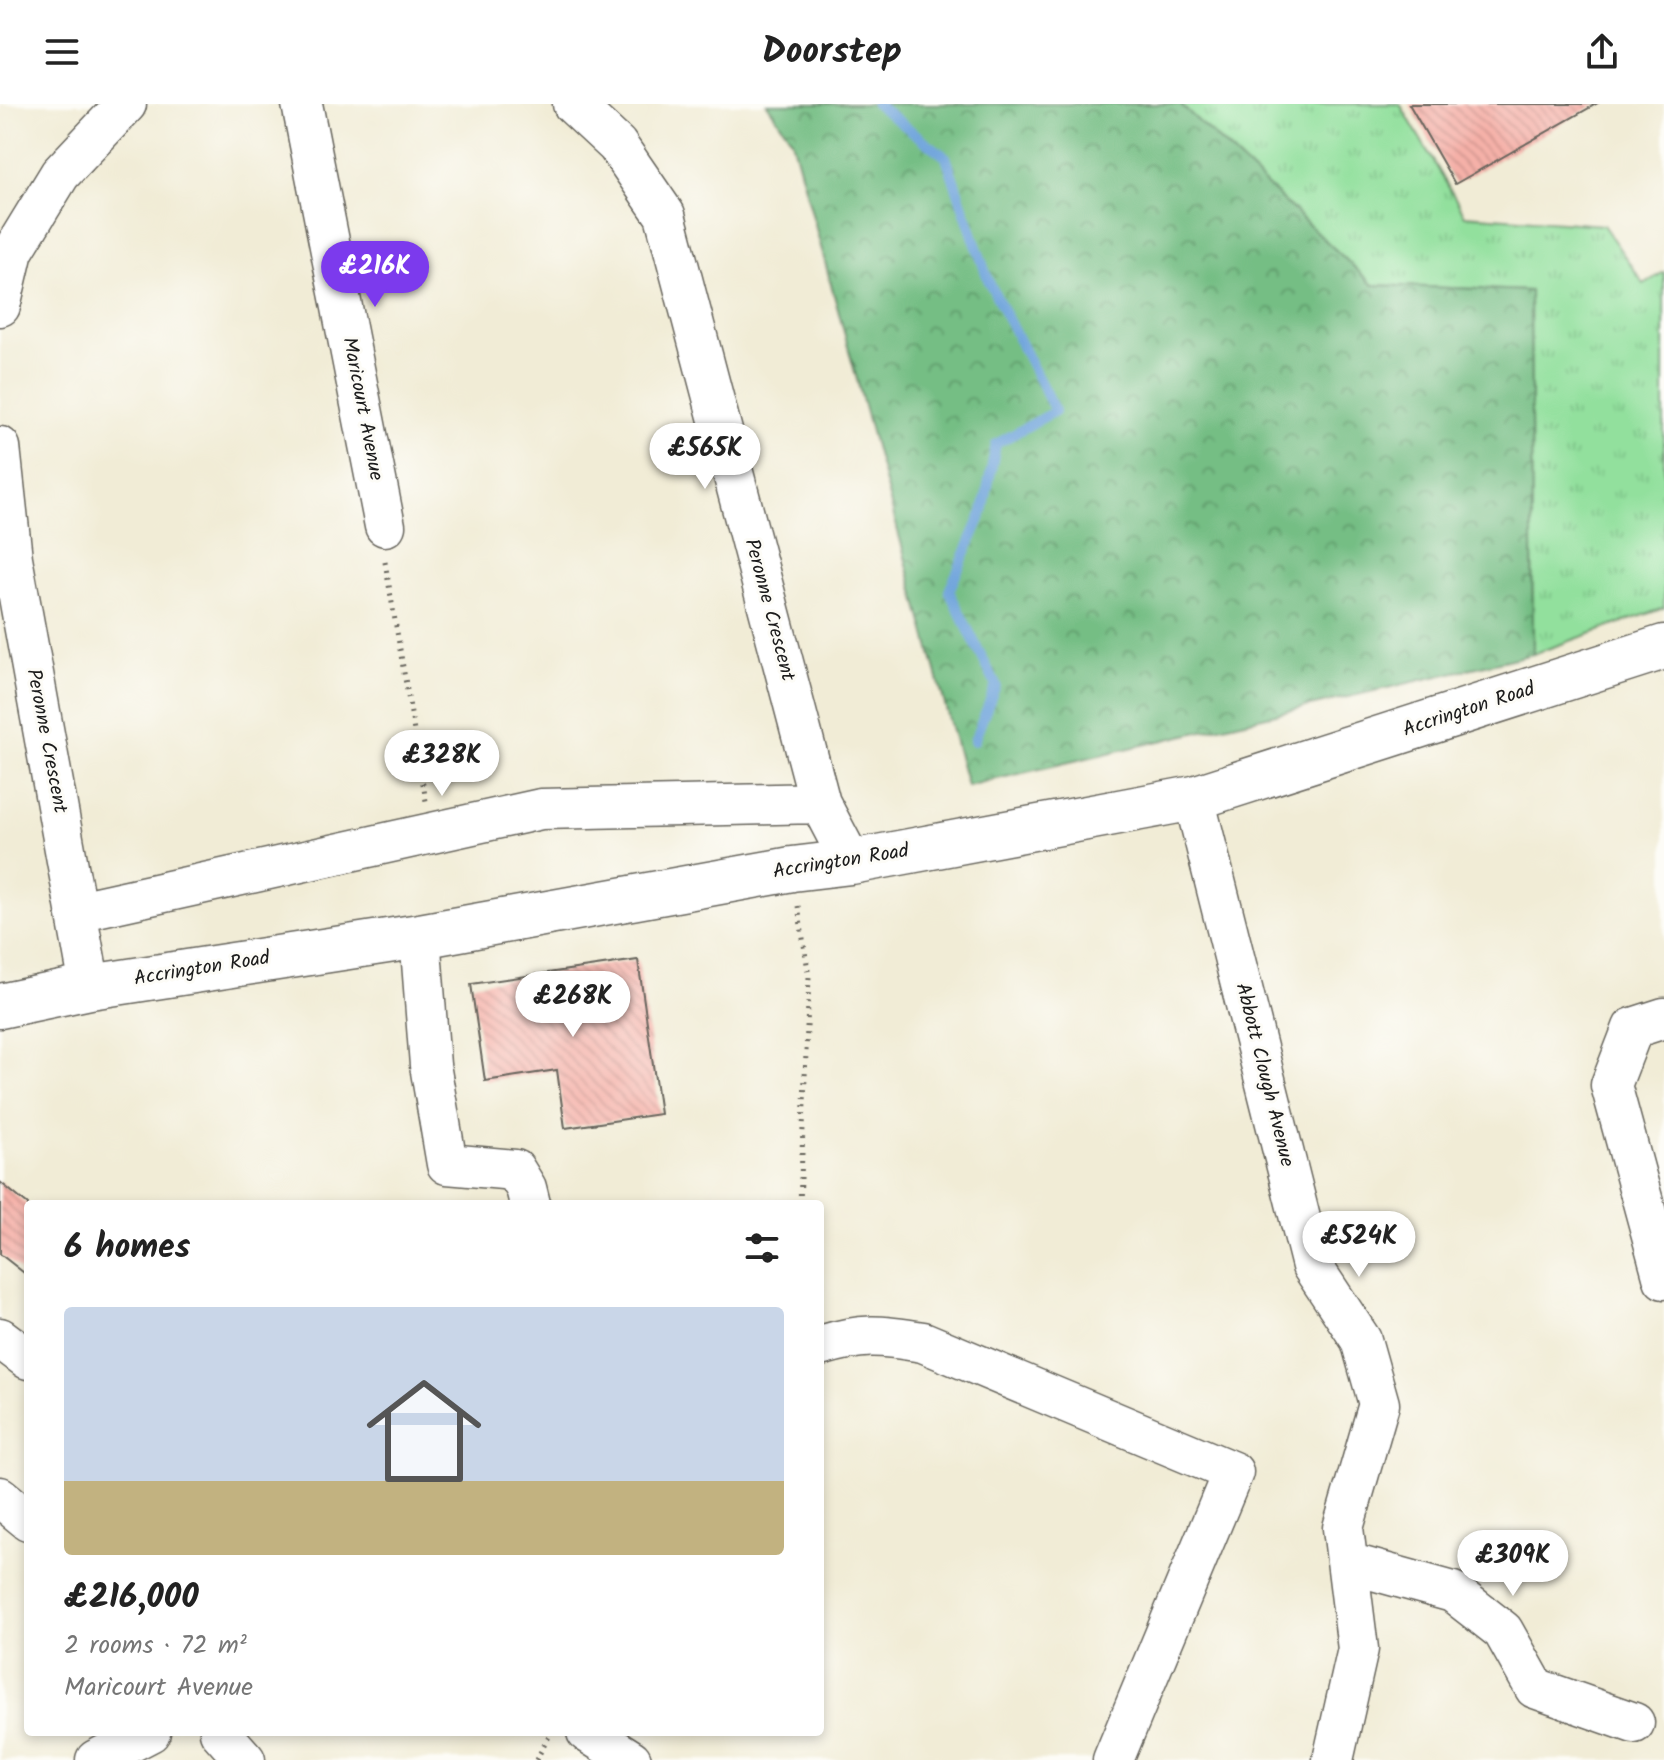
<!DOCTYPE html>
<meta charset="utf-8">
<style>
:root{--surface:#fff;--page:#f6f6f6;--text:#222;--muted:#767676;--accent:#7c3aed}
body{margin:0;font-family:Kalam,sans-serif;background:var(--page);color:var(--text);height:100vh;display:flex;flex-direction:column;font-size:30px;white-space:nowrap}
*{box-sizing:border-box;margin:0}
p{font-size:26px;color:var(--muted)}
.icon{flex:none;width:44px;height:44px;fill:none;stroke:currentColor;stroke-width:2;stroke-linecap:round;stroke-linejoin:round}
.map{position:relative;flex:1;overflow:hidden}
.side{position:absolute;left:24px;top:1096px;width:800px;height:536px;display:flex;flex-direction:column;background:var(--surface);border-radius:8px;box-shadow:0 4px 12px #0003}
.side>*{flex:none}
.price{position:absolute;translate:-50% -68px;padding:0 18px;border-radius:28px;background:#fff;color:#222;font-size:26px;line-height:52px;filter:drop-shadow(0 2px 4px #0008)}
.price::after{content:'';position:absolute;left:50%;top:48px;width:24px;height:18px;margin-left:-12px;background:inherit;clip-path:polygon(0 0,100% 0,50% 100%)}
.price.selected{background:var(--accent);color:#fff}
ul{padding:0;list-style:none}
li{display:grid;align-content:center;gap:16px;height:424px;padding:0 40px}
li span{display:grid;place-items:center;height:248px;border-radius:8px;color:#555}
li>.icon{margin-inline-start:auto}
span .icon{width:144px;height:144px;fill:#fffc;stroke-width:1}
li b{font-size:34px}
h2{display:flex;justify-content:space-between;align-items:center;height:96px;padding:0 40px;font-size:34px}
header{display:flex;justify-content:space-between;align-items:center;height:104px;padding:0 40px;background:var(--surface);font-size:36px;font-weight:600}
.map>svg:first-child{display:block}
.grass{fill:url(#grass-tufts);stroke:#577e5c;stroke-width:2}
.forest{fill:url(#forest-crowns);stroke:#486d50;stroke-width:2}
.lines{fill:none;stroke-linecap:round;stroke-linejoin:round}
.stream{stroke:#70a4dc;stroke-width:10}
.building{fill:url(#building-back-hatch)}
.minor-casing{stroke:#67655d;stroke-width:43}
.major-casing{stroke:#67655d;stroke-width:47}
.path{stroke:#67655d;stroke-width:5;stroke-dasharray:2 6;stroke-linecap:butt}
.minor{stroke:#fff;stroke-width:40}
.major{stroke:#fff;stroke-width:44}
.labels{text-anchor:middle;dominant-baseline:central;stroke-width:6;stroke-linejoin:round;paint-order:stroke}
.street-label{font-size:20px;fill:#1c1c1c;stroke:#fdfcf7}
</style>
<header><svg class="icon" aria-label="menu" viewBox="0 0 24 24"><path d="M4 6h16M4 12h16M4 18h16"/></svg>Doorstep<svg class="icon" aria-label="share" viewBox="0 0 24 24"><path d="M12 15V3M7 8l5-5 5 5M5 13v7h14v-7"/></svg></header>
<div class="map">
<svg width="1664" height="1656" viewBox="0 0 1664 1656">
<defs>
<pattern id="grass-tufts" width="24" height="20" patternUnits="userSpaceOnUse" patternTransform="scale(2)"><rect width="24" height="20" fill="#92e09d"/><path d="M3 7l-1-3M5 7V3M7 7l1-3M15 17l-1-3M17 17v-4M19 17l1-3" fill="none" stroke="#7dc087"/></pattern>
<pattern id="forest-crowns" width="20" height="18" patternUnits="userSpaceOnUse" patternTransform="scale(2)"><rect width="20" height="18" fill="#75be84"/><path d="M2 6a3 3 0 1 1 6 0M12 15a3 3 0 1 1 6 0" fill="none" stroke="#5f9a6b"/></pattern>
<pattern id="building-back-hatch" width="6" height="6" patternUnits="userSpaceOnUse" patternTransform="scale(2)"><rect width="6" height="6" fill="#f5b0a8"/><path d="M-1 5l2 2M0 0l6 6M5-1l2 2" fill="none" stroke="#d19790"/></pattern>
</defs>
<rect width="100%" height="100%" fill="#fdfcf7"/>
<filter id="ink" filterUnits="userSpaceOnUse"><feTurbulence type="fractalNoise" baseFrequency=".0125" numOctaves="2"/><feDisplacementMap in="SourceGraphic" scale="16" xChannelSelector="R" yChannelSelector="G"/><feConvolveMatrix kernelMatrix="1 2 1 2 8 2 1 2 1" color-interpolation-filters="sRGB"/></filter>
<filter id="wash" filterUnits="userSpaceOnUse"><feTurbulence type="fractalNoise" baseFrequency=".006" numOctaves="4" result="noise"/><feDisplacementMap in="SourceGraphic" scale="32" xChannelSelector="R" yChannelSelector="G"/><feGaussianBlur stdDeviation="1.8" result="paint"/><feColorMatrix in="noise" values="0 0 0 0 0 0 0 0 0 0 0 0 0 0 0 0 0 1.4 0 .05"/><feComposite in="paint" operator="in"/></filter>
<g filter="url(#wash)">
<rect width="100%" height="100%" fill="#f1ecd6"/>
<path class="grass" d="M1180 0H1400L1465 111 1603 121 1644 180 1664 168V504L1533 550 1530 187 1373 181Z"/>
<path class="forest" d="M767 0H1180L1373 181 1530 187 1533 550 967 682 792 36Z"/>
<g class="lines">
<path class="stream" d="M876 0 946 53 989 178 1055 307 996 340 983 408 949 487 996 581 974 637"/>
</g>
<g id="blocks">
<path class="building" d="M1409 0H1596L1455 80Z
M638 856 660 1010 565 1024 557 966 485 977 471 880Z
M0 1078 28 1101V1172L0 1150Z"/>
</g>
</g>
<g filter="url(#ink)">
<use href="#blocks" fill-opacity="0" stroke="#67655d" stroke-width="2"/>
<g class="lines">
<g class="minor-casing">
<path id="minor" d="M302 0 385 422
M573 0 617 41 665 111 820 699 851 758
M0 202 13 147 60 70 126 0
M0 343 12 454 90 883
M1194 694 1312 1162 1361 1236 1379 1300 1343 1424 1358 1545 1333 1656
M78 807 541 705 820 699
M420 832 430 961 447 1060 515 1066 526 1084 530 1100
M1664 914 1633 924 1611 981 1664 1175
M0 1234 28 1255
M820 1242C862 1229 880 1231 923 1238L1233 1368 1113 1656
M0 1393 28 1416
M1348 1459 1453 1488 1503 1527 1535 1584 1634 1619
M220 1628 245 1656
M587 1628 631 1656
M96 1656 150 1628"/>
</g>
<g class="major-casing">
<path id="major" d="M0 902 90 883 420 832 792 765 851 758 1194 694 1664 543"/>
</g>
<path class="path" d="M385 458 426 697
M798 802 809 873 800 1100
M536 1656 551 1629"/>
<use href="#minor" class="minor"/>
<use href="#major" class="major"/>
</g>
</g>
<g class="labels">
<g class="street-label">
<text transform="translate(362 305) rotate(79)">Maricourt Avenue</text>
<text transform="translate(769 506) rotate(75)">Peronne Crescent</text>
<text transform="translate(1469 606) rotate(-18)">Accrington Road</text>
<text transform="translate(46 637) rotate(79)">Peronne Crescent</text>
<text transform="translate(841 758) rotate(-9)">Accrington Road</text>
<text transform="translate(202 865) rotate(-9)">Accrington Road</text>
<text transform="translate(1264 971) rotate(76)">Abbott Clough Avenue</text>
</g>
</g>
</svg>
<b class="price selected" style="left:375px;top:205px">£216K</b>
<b class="price" style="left:705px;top:387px">£565K</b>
<b class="price" style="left:442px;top:694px">£328K</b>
<b class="price" style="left:573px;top:935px">£268K</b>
<b class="price" style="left:1359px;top:1175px">£524K</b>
<b class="price" style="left:1513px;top:1494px">£309K</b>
<section class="side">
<h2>6 homes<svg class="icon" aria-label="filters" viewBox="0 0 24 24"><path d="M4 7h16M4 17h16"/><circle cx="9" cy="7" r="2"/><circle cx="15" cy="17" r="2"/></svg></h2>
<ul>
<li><span style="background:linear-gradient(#c9d6e8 70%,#c2b280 0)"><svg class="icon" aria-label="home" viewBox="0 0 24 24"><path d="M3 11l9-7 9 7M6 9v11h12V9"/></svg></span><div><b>£216,000</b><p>2 rooms · 72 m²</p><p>Maricourt Avenue</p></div></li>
</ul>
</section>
</div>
